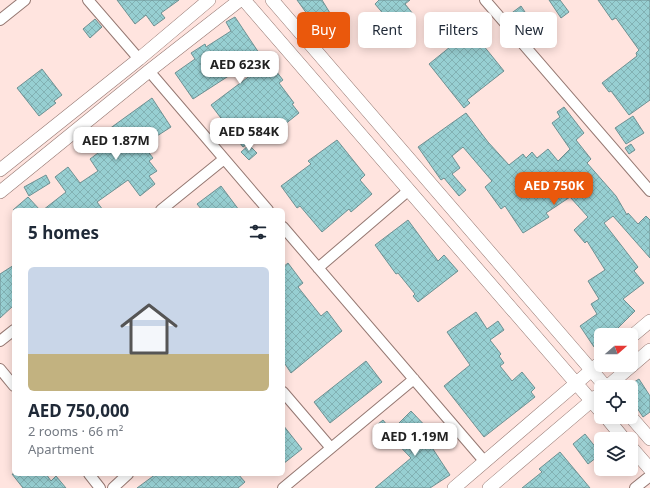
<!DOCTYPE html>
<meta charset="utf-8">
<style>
:root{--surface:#fff;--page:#f2f2f3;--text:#1f2937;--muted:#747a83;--accent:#ea580c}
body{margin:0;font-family:"Noto Sans",sans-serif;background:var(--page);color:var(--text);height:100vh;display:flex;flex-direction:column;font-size:15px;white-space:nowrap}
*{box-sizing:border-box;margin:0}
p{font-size:13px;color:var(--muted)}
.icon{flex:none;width:22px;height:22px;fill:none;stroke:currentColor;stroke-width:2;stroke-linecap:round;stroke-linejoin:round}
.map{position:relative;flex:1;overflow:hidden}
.details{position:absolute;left:12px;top:208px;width:273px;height:268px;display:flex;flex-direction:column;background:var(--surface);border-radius:6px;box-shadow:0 2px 10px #0003}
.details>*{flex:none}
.hud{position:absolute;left:297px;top:12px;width:293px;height:36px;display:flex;gap:8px}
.needle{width:26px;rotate:70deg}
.controls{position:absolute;left:594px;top:328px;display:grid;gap:8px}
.controls a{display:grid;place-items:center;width:44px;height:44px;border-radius:6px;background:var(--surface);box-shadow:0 2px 10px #0003;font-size:20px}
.price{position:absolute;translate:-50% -34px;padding:0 9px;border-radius:8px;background:#fff;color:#222;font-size:13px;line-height:26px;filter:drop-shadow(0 1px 2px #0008)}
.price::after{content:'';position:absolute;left:50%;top:24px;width:12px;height:9px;margin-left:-6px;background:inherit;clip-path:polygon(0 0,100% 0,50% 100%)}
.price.on{background:var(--accent);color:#fff}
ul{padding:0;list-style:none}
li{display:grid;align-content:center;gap:8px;height:212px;padding:0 16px}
li span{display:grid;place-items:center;height:124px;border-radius:6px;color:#555}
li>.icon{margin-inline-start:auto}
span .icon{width:72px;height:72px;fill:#fffc;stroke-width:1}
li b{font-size:17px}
h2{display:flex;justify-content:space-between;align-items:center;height:48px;padding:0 16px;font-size:17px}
.tag{padding:0 14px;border-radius:6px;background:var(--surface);box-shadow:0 2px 10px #0003;font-size:14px;line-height:36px}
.tag.on{background:var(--accent);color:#fff}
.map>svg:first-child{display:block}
.building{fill:url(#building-cross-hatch);stroke:#6e9092}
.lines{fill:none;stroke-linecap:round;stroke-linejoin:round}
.minor-casing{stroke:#957872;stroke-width:12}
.tertiary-casing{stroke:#957872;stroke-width:14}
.minor{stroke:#fff;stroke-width:10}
.tertiary{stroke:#fff;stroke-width:13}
</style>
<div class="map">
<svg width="650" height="488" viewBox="0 0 650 488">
<defs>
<pattern id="building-cross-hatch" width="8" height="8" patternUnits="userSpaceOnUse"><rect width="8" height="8" fill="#97cfd2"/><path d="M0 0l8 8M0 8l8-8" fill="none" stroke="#82b1b3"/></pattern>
</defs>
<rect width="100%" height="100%" fill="#ffe4df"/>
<path class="building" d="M117 0H179L161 13 165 18 154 26 146 15 135 24Z
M297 0H322L341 31 323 47 314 37 316 36 307 20 310 18Z
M379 0H410L405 4 413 14 396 29 375 4Z
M549 0H560L569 12 561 18Z
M598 0H650V100L629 115 611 91 609 92 602 83 637 56 636 53 639 50 616 18 612 20Z
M521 6 531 21 519 29 509 15Z
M235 17 263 59 265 57 283 80 279 83 294 103 292 104 299 113 279 129 276 125 243 147 211 105 251 75 244 66 193 99 175 73 195 59 191 53 205 44 206 47 231 31 226 22Z
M95 19 102 27 90 38 83 29Z
M466 24 504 71 467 100 470 103 464 108 429 64 450 47 445 41Z
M42 69 62 95 54 101 56 103 39 116 17 88Z
M152 98 171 127 143 145 153 158 149 161 157 171 149 176 155 184 140 196 128 180 97 202 103 210H43L66 192 55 177 68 167 80 183 98 171 90 159 106 147 98 137Z
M564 107 584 133 576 140 591 159 587 163 616 196 627 215 628 213 638 224 646 216 650 220V258L613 216 604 223 638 267 634 271 644 283 623 299 635 311 611 335H601V342L594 347 580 326 597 314 591 304 599 299 588 281 605 270 587 241 585 243 574 230 588 217 570 197 546 213 549 217 523 233 505 206 501 209 485 187 492 181 463 147 452 156 460 168 452 174 466 190 459 196 444 178 441 180 418 147 466 113 488 142 509 165 523 154 526 158 532 152 537 158 548 149 558 161 570 149 552 123 560 117 557 112Z
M633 116 644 133 626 144 615 128Z
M337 140 365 175 360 180 372 194 351 212 349 209 322 232 300 206 297 208 281 186 311 164 308 161Z
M631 144 635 150 629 154 625 148Z
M249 145 257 153 249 160 241 152Z
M46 175 50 183 29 196 24 187Z
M221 186 239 210H202L197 204Z
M28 197 40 210H13Z
M408 220 438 261 444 255 458 271 418 302 413 296 415 294 398 273 396 274 375 245Z
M288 263 303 283 298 287 321 316 327 311 342 331 291 373 283 361V267Z
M14 265V305L0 318V274Z
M476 312 487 329 498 321 504 330 490 340 501 354 499 356 504 363 500 366 512 381 522 372 535 388 531 392 535 397 484 437 444 386 470 365 447 332Z
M366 361 382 382 330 423 314 402Z
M639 379 650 396V412L643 417 631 399V384Z
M411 411 433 434 427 440 450 475 430 488H375L411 458 388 434Z
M383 420 390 429 380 437 373 428Z
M283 425 302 449 283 464Z
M585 434 601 454 588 464 573 444Z
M560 452 590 488H522L542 472 539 469Z
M12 474H46L51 481 56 476 66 488H23Z
M156 474H238L245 482 238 488H137Z"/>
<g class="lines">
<g class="minor-casing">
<path id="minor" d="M88 0 139 59
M485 0 650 191
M0 20 25 0
M149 71 268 210
M161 210 224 159
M283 227 485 462
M318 268 409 190
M0 341 14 330
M0 369 14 386
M283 392 331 448
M89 474 100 488
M113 488 128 474
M283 488 414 379
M635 488 650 476"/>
</g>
<g class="tertiary-casing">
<path id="tertiary" d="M244 0 601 412
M272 0 606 387
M0 170 139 59 209 0
M0 192 149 71 240 0
M631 337 650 321
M607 387 650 350
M606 417 624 439
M631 417 650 439
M631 447 650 469
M454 488 601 362
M489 488 597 396"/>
</g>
<use href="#minor" class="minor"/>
<use href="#tertiary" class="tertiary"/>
</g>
</svg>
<div class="controls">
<a><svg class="needle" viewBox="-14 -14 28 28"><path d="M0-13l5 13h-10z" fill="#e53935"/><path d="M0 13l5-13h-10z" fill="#747a83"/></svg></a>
<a><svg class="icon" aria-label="locate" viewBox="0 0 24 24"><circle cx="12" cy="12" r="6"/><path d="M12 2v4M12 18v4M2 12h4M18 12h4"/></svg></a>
<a><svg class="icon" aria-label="layers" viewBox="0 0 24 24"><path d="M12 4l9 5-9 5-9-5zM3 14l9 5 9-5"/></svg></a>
</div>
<b class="price" style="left:240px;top:85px">AED 623K</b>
<b class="price" style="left:249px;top:152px">AED 584K</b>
<b class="price" style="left:116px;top:161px">AED 1.87M</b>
<b class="price on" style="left:554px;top:206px">AED 750K</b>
<b class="price" style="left:415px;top:457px">AED 1.19M</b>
<div class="hud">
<a class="tag on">Buy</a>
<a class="tag">Rent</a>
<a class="tag">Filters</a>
<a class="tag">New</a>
</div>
<section class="details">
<h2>5 homes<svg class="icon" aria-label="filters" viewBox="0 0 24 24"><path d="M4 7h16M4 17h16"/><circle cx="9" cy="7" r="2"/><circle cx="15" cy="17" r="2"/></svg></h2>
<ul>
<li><span style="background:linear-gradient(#c9d6e8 70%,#c2b280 0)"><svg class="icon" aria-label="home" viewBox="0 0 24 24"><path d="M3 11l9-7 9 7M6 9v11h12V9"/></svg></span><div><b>AED 750,000</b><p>2 rooms · 66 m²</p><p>Apartment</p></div></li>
</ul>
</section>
</div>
